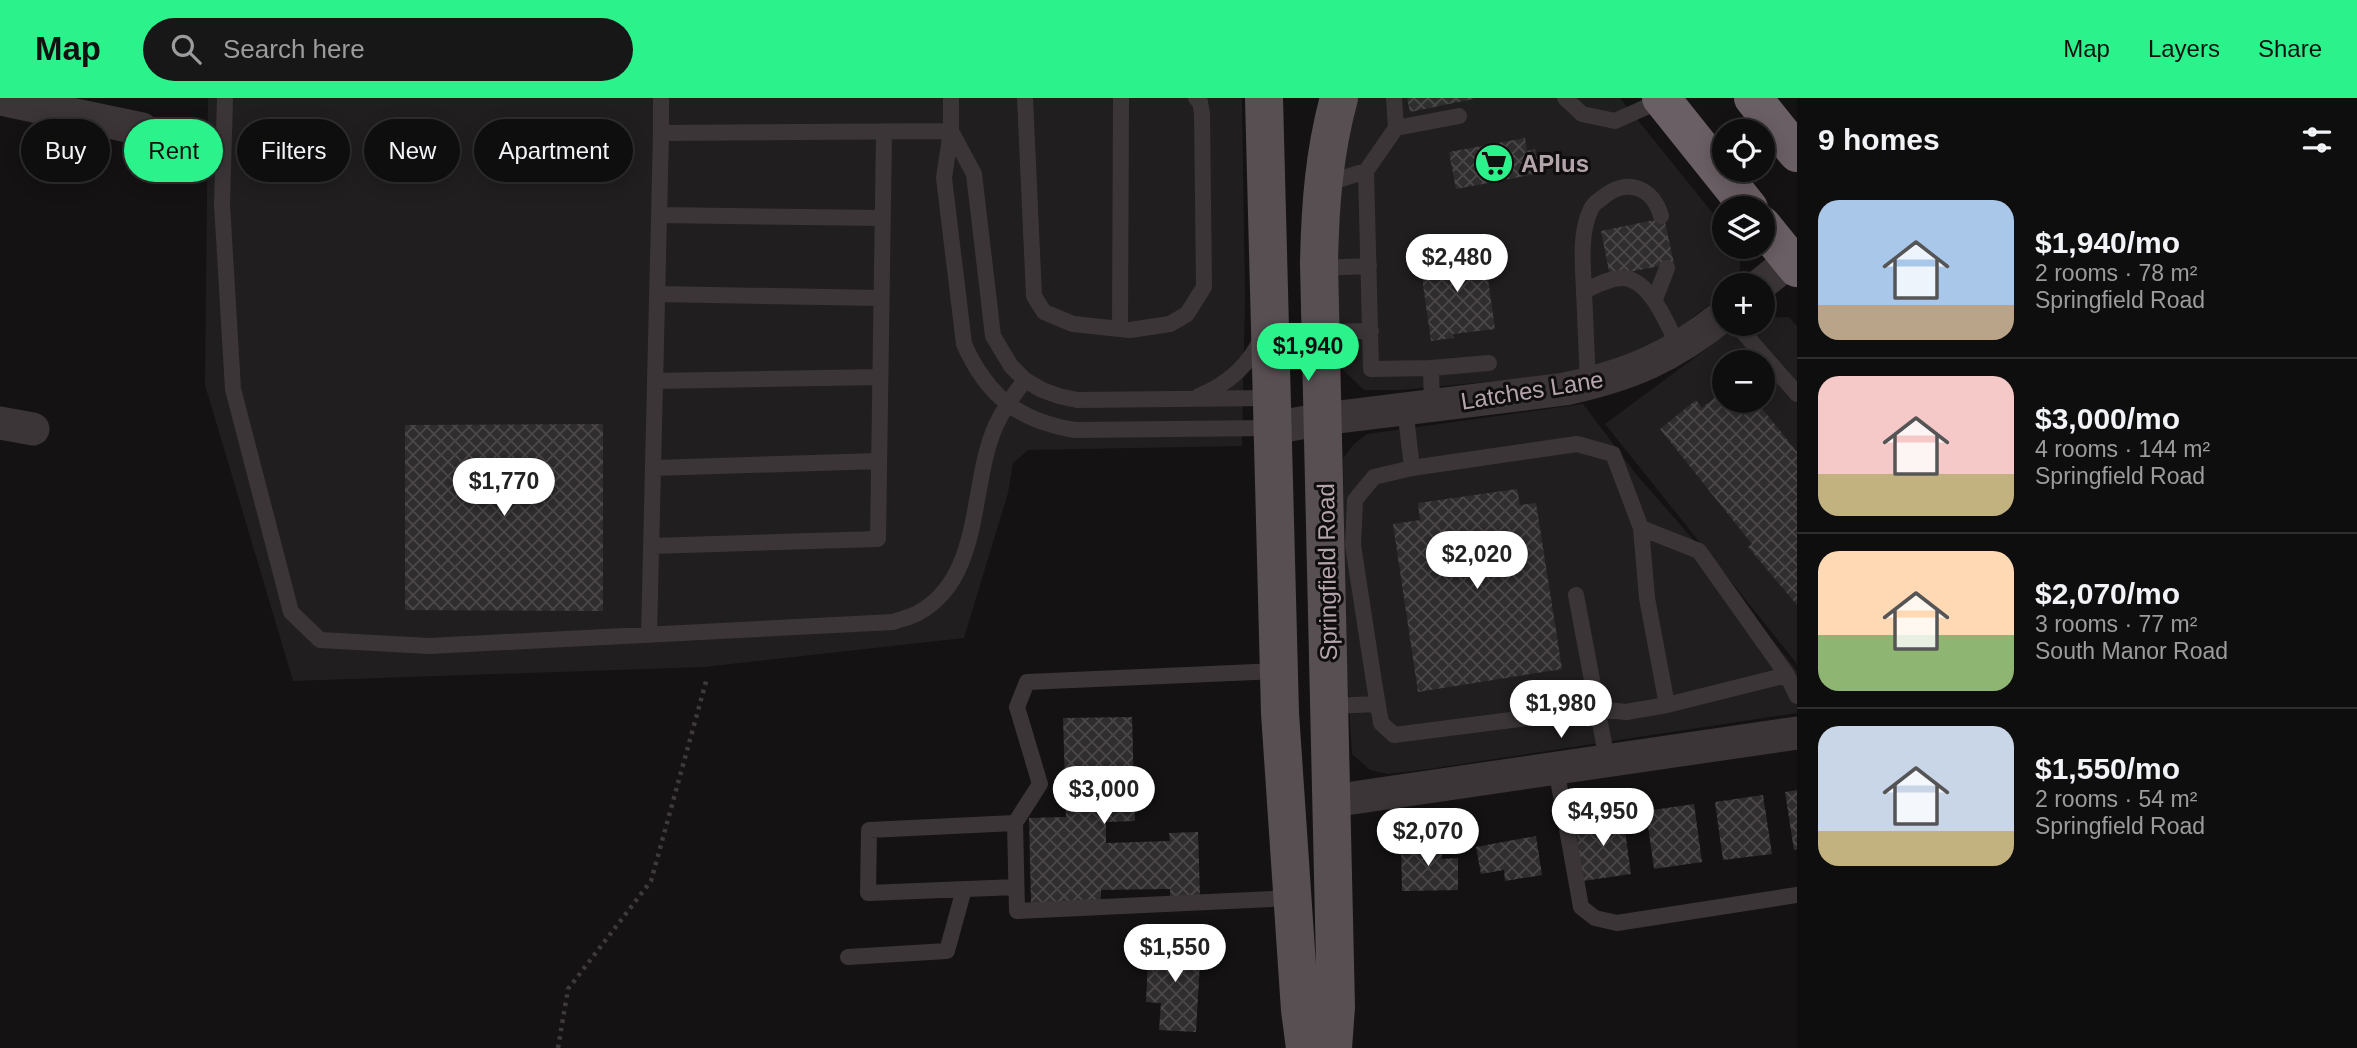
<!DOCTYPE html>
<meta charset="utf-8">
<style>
:root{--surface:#0f0e0e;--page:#181717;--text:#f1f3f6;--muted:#9b9c9e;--line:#2f2e2e;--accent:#2cf28c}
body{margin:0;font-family:Helvetica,sans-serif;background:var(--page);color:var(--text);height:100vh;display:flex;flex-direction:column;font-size:26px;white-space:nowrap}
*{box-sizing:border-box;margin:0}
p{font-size:23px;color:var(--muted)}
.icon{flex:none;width:38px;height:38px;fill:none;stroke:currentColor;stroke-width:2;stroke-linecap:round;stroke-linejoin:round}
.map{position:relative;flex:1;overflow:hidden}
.panel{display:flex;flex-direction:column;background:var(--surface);width:560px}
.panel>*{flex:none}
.guide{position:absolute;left:21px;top:21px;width:665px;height:63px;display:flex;gap:14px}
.fabs{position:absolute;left:1712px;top:21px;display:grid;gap:14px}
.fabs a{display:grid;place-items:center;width:63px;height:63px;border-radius:50%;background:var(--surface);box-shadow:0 4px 18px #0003,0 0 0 2px var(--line);font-size:35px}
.price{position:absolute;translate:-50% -60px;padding:0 16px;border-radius:24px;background:#fff;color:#222;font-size:23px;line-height:46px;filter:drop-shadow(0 2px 4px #0008)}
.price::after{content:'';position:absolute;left:50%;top:42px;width:21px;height:16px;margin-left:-10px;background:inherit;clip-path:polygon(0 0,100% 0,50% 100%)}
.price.active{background:var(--accent);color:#111}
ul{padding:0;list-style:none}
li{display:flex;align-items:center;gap:21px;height:175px;padding:0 21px}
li+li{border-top:2px solid var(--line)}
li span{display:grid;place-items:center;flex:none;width:196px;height:140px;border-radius:21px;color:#555}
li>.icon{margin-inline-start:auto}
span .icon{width:84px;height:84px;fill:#fffc;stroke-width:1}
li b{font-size:30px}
h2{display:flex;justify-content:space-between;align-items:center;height:84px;padding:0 21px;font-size:30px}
.pill{padding:0 24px;border-radius:32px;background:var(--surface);box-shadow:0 4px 18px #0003,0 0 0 2px var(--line);font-size:24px;line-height:63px}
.pill.active{background:var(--accent);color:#111}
header{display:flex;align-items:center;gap:42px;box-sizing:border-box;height:98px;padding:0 35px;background:var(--accent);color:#111}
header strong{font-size:33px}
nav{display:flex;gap:38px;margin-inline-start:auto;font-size:24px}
.search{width:490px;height:63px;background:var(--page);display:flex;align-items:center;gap:18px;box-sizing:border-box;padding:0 24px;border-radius:38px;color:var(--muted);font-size:26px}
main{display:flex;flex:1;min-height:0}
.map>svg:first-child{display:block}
.built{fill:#211e1f;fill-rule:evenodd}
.building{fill:url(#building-cross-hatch)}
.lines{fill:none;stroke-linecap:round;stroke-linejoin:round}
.path{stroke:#40393c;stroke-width:4.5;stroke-dasharray:3.5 5;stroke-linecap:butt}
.lane{stroke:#3b3537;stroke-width:16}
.street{stroke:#3b3537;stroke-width:33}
.primary{stroke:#584f53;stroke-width:38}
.highway{stroke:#6a5f64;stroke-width:38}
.labels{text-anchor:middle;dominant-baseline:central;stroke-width:6;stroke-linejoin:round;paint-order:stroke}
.poi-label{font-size:24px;font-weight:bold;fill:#b4a4ac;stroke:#0f0d0e;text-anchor:start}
.street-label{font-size:24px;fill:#b4a4ac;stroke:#0f0d0e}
</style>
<header>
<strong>Map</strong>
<div class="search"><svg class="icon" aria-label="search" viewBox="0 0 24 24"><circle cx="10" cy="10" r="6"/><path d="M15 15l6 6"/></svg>Search here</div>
<nav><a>Map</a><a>Layers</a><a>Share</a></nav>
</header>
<main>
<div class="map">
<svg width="1797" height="950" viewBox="0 0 1797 950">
<defs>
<pattern id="building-cross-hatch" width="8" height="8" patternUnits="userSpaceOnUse" patternTransform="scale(1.75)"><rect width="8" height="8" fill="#302d2e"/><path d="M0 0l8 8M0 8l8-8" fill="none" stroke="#4c484a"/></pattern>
</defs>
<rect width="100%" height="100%" fill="#141213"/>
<path class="built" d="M208 0H1242L1245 200 1242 348 1028 352 1013 365 1008 395 964 540 704 569 293 583 205 287Z
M1355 0H1620L1724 129V149L1741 151 1740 171 1729 187H1724V195L1682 228 1621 264 1550 278 1400 292H1364L1342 271 1334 185 1344 62Z
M1789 219 1797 228V566L1605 326 1740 226H1762V220ZM1724 264H1762V303H1724Z
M1583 306 1636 376 1698 447 1797 573V615L1422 672 1387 676 1370 672 1352 656 1345 537 1343 360 1354 346 1367 336Z"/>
<path class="building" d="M1407 0H1473V1L1410 14Z
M1525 40 1527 53 1535 51 1540 75 1456 91 1449 54Z
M1664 120 1674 165 1610 178 1601 133Z
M1484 153 1495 231 1453 236 1454 240 1431 243 1419 158 1443 155 1444 159Z
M1724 292V303H1756L1797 354V507L1748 449 1752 446 1660 331 1696 302 1702 310Z
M603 326V513L405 512V327Z
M1517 391 1520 407 1536 405 1562 571 1418 594 1393 426 1420 422 1418 405Z
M1132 619 1135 723 1106 724V745L1170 743 1169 735 1198 734 1200 800 1170 801V791L1101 792V803L1031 805 1029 720 1066 719 1063 620Z
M1797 692V751L1794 752 1785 694Z
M1763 697 1772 756 1723 762 1715 704Z
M1694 706 1702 764 1654 771 1646 713Z
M1623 718 1631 776 1583 783 1575 725Z
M1536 738 1542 777 1505 783 1504 772 1481 776 1476 749Z
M1442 744V761L1458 760V792L1402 793 1401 745Z
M1149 843 1201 846 1196 934 1159 932 1161 905 1146 904Z"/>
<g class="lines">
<path class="path" d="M558 950 568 891 651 783 707 580"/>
<path class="lane" d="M225 0 222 106 233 291 291 514 320 542 429 548 893 524C901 521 911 519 918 515 984 479 969 387 996 327 1004 310 1014 296 1025 282
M661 0V35
M951 0V33L944 80 964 246C987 298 1019 323 1075 332L1273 330
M1025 0 1034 198 1044 214 1073 226 1120 231 1130 232 1170 226 1187 216 1204 189 1202 16 1200 4 1196 0
M1394 0 1396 30
M1565 0 1582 16 1615 23 1662 2
M951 33 974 76 993 238 1011 268 1025 282 1042 292 1059 298 1077 302 1272 300
M1366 73 1371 271 1431 270
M1325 86 1366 73 1396 30 1459 18
M659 117 883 120
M1319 170 1369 168
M1584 193C1583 166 1579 136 1591 111 1593 106 1598 103 1602 100 1626 79 1653 89 1661 118
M657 196 881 200
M1655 201 1667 170
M1736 226 1797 296
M1120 231 1121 0
M1321 234 1371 233
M655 283 880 279
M1588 286 1584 193C1595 188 1607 181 1621 180 1650 179 1668 228 1679 250
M1199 298C1228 286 1249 268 1262 239
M1432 307 1431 270 1489 265
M1405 310 1412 370
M1577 346 1613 356 1641 430 1647 500 1667 607 1626 614 1598 611 1394 637 1381 625 1374 584 1353 447 1355 402 1374 379 1412 370Z
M653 370 879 363
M1641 430 1699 453 1787 577 1667 607
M651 448 878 441 884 34
M1576 497 1607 662
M649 537 661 35 951 33
M1787 577 1797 598
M1331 608 1378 606
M1556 670 1581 809 1595 820 1617 825 1797 797
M1015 725 1040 686 1017 609 1027 584 1279 573
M1016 789 868 795 869 732 1015 725 1017 813 1293 800
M848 859 947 853 964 791"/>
<path class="street" d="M0 1 142 31
M1760 187 1791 162
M0 325 33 331
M1273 330 1323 321 1565 291C1630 277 1672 259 1724 217
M1332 703 1797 635"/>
<path class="primary" d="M1264 0 1280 615 1300 912 1305 950
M1333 950 1336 909 1319 166C1320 109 1324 55 1339 0"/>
<path class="highway" d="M1661 0 1749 110
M1753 0 1797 55
M1762 127 1797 170"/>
</g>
<defs>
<g id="supermarket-disc" transform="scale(2.0125)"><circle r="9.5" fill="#2cf28c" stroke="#0f0d0e"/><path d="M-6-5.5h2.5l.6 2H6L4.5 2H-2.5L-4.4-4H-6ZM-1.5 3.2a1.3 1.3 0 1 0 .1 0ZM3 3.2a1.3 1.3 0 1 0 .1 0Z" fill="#111"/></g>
</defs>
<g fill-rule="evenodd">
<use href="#supermarket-disc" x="1494" y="65"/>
</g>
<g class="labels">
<g class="poi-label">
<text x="1521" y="65">APlus</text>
</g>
<g class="street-label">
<text transform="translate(1532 292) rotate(-9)">Latches Lane</text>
<text transform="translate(1327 474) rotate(-91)">Springfield Road</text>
</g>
</g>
</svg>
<div class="fabs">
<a><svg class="icon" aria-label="locate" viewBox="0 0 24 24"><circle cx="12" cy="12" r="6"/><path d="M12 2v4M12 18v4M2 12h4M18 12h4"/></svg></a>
<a><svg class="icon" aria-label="layers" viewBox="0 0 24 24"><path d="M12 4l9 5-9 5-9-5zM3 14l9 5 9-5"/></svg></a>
<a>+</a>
<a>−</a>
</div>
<b class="price" style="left:1457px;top:196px">$2,480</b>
<b class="price active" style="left:1308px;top:285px">$1,940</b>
<b class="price" style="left:504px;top:420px">$1,770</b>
<b class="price" style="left:1477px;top:493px">$2,020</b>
<b class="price" style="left:1561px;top:642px">$1,980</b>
<b class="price" style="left:1104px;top:728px">$3,000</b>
<b class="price" style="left:1603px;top:750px">$4,950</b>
<b class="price" style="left:1428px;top:770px">$2,070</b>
<b class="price" style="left:1175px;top:886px">$1,550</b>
<div class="guide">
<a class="pill">Buy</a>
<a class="pill active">Rent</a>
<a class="pill">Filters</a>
<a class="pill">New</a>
<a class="pill">Apartment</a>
</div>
</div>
<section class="panel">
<h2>9 homes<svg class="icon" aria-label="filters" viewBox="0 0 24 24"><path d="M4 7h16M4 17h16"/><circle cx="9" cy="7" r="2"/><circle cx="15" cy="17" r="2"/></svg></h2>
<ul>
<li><span style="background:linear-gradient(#a9c7e8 75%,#b9a48a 0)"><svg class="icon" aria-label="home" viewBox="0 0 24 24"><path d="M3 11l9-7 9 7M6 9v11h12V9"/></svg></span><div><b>$1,940/mo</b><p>2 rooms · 78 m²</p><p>Springfield Road</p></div></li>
<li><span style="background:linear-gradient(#f6c9c9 70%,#c2b280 0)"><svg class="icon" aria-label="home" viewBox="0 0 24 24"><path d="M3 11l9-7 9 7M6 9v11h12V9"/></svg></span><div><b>$3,000/mo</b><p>4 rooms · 144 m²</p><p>Springfield Road</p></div></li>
<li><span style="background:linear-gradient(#ffd9b3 60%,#8fb573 0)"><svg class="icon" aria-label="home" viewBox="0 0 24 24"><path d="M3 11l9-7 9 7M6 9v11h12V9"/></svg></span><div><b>$2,070/mo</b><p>3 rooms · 77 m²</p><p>South Manor Road</p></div></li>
<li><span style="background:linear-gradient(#c9d6e8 75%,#c2b280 0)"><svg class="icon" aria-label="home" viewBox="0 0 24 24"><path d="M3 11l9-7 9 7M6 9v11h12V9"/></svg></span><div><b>$1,550/mo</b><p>2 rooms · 54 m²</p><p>Springfield Road</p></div></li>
</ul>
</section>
</main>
